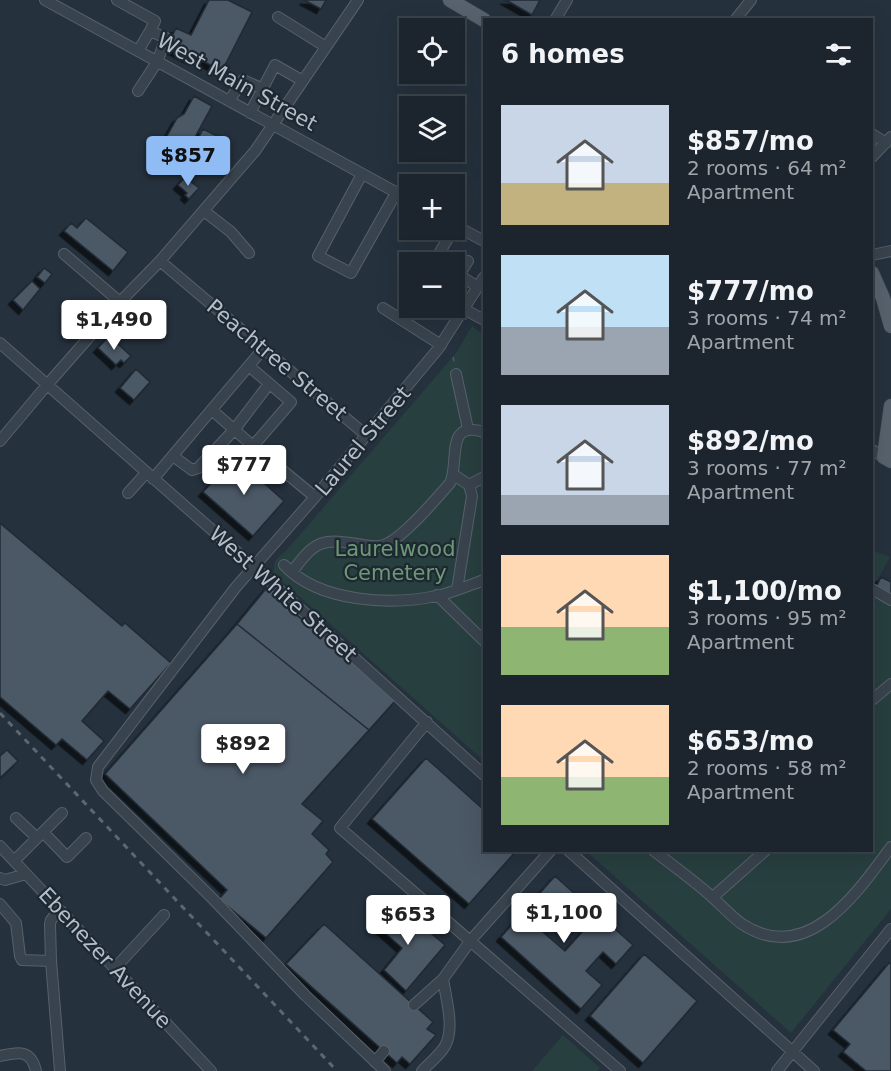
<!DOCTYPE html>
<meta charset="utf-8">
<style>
:root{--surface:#1c252e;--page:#252d36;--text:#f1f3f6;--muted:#a0a5aa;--line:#3a424a;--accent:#8fbcf4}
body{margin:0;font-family:"DejaVu Sans",sans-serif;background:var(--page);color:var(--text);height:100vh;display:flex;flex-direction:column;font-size:22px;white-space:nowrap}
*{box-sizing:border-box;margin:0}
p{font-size:20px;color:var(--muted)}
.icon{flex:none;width:33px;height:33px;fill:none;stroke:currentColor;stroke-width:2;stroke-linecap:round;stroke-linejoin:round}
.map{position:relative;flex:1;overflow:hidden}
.side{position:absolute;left:483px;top:18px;width:390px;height:834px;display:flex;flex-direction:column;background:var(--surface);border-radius:0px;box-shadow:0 6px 24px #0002,0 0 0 2px var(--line)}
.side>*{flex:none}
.buttons{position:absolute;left:399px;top:18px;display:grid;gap:12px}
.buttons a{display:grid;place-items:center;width:66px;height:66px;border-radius:0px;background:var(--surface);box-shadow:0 6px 24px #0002,0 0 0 2px var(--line);font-size:30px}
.price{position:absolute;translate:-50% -51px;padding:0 14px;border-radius:6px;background:#fff;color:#222;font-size:20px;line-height:39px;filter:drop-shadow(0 2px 3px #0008)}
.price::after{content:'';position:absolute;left:50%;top:36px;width:18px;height:14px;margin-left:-9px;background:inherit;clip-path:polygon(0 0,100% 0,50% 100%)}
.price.on{background:var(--accent);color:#111}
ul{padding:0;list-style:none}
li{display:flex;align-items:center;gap:18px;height:150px;padding:0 18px}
li span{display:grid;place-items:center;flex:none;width:168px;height:120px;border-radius:0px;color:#555}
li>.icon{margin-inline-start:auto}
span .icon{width:72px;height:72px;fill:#fffc;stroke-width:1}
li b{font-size:26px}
h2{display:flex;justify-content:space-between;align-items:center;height:72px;padding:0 18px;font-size:26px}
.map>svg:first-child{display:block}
.green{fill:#283f3f}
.building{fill:#4b5866;stroke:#202a34;stroke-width:1.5;filter:url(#shadow)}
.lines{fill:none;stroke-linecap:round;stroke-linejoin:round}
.minor-casing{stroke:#57616b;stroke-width:12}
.major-casing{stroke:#424c56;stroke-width:15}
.path{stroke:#475c5d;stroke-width:1.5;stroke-dasharray:4.5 4.5;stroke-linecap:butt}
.minor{stroke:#39434d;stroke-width:10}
.major{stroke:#57626d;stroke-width:14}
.rail{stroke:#5b6774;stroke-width:3;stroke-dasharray:6 6;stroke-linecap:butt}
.labels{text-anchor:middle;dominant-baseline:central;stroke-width:4.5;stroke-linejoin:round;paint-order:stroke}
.street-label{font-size:21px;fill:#b5bec8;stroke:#1e2832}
.park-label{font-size:21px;fill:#6d9874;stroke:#1e2832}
</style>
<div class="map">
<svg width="891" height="1071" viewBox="0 0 891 1071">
<defs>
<filter id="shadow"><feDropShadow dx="-4.5" dy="4.5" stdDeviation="0" flood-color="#0009"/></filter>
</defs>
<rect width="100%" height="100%" fill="#25313d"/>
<path class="green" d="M472 326 484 335V761L274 574C273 561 276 558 286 551L456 353Z
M872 550 890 557 874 586 891 595V909L791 1033 586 851 872 850Z
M563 1035 600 1068 597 1071H532Z"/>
<path class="building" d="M209 0H228L252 12 222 71 191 55 190 59 167 47 176 28 191 35Z
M304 0H326L321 9Z
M506 0H540L532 15Z
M194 96 212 106 189 148 167 136 177 118 184 114Z
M203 129 225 140 219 151 210 147 204 158 191 152Z
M185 177 199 188 189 199 185 195 187 193 178 185Z
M86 218 128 252 113 271 64 231 71 223 77 228Z
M44 268 52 274 45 283 37 277Z
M32 281 40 289 23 310 13 300Z
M109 336 131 356 124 363 121 360 116 365 98 348Z
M136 369 150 382 134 400 120 388Z
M235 457 284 501 253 536 203 492Z
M0 523 122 626 125 623 171 663 130 709 108 691 82 721 104 741 87 760 62 739 56 745 0 697Z
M881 577 891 582V595L876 587Z
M269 585 281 596 278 600 344 653 395 701 369 730 237 624Z
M237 624 369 730 302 804 323 821 312 834 329 850 326 854 333 862 266 938 219 899 227 890 105 774Z
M7 750 18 761 0 778V756Z
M426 758 484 810V850H517L469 904 372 819Z
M555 876 576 895 543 932 565 951 598 914 633 945 616 964 603 952 586 971 602 985 581 1009 501 937Z
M394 902 445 945 406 991 384 970 402 948 375 924Z
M324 924 433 1022 427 1029 436 1035 410 1064 402 1057 397 1063 286 964Z
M644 954 697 1001 643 1063 590 1016Z
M889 963 891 964V1071H866L843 1052 850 1044 833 1030Z"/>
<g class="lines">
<g class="minor-casing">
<path id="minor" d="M45 0 410 200
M117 0 155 21 150 31
M278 17 326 47
M555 20 567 0
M735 20 751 0
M138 51 150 31 166 38 157 62 138 91
M229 101 243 80 263 89
M250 113 275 65 303 81
M872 134 886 143
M872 157 891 137
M362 174 318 256 351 273 396 193
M204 211 231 232 249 253
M454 225 484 241
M64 254 120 302
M872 255 891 251
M160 261 367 436
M434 262 453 230
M459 275 468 261
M454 282 459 275 478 287
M383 308 441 345
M464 309 484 320
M0 343 254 567 484 775
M250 367 291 402 253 446 315 497
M456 374 468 429
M213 411 253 446
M0 441 47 385 120 302 160 261 255 151 358 0
M872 450 884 457
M173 456 192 470 198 468 234 430 269 384
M454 475 469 485 472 496 457 590
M153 479 263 349
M469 485 484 477
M128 493 146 473
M284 565C320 603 392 606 441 595 456 591 470 585 484 580
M292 572C316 539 323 538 363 545 371 546 378 548 386 544 404 537 436 499 450 483 460 463 444 419 484 432
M872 589 891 600
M437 595 484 641
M872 700 891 684
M427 722 340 828 620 1071
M16 818 37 838
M43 832 67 857 86 838
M0 846 211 1071
M568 850 814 1071
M653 850C672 865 693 880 711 896 721 905 731 916 742 924 807 967 857 893 891 847
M14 861 62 813
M0 878 5 880 26 874
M713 897 766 850
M0 904 16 923 20 956 22 960 51 961
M59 910 51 920 50 924 51 961 60 1071
M115 968 164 915
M414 1005 443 979 471 940 551 850
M0 1056C18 1052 31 1049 36 1071
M375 1062 384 1051
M385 1071 305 995 213 899 103 791 96 780 98 767 236 587 315 497 438 349 484 277
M422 1071C429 1063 440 1055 445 1046 455 1029 446 998 443 979
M777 1071 891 929"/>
</g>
<g class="major-casing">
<path id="major" d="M450 0 484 20
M872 273 883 298 891 326
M891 406 884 457 891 461"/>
</g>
<path class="path" d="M453 357 455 365"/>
<use href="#minor" class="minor"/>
<use href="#major" class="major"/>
<path class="rail" d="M0 713 337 1071"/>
</g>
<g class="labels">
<g class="street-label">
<text transform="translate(237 82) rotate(29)">West Main Street</text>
<text transform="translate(277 360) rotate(40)">Peachtree Street</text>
<text transform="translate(363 441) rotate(-50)">Laurel Street</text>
<text transform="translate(283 594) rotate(42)">West White Street</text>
<text transform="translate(105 958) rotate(47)">Ebenezer Avenue</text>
</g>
<g class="park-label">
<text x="395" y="549">Laurelwood<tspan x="395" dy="24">Cemetery</tspan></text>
</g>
</g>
</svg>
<div class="buttons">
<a><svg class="icon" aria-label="locate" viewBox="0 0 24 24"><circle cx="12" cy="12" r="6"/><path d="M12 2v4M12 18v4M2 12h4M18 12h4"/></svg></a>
<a><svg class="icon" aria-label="layers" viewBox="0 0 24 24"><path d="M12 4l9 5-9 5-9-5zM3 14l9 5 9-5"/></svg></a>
<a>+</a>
<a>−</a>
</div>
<b class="price on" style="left:188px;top:187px">$857</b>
<b class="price" style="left:114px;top:351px">$1,490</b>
<b class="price" style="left:244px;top:496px">$777</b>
<b class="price" style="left:243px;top:775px">$892</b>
<b class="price" style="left:564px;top:944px">$1,100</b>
<b class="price" style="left:408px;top:946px">$653</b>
<section class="side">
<h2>6 homes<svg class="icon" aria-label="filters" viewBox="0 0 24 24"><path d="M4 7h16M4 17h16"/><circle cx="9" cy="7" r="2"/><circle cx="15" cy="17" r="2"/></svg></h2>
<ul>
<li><span style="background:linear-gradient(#c9d6e8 65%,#c2b280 0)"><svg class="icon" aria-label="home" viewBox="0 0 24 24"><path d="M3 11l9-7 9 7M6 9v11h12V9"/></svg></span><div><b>$857/mo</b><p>2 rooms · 64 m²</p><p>Apartment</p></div></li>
<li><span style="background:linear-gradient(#bfe0f5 60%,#9aa5b1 0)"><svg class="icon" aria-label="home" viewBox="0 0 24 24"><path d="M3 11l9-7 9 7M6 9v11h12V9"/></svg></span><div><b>$777/mo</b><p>3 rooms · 74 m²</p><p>Apartment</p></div></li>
<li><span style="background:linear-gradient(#c9d6e8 75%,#9aa5b1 0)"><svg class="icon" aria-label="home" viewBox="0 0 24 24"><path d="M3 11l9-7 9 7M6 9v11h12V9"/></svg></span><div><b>$892/mo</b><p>3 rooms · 77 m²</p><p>Apartment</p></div></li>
<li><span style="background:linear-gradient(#ffd9b3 60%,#8fb573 0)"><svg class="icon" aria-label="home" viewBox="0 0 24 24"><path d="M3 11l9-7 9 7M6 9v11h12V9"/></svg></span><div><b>$1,100/mo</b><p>3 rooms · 95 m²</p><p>Apartment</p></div></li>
<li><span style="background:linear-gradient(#ffd9b3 60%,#8fb573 0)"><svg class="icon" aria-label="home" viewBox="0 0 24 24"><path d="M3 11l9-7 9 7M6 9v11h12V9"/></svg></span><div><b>$653/mo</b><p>2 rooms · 58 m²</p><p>Apartment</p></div></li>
</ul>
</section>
</div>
